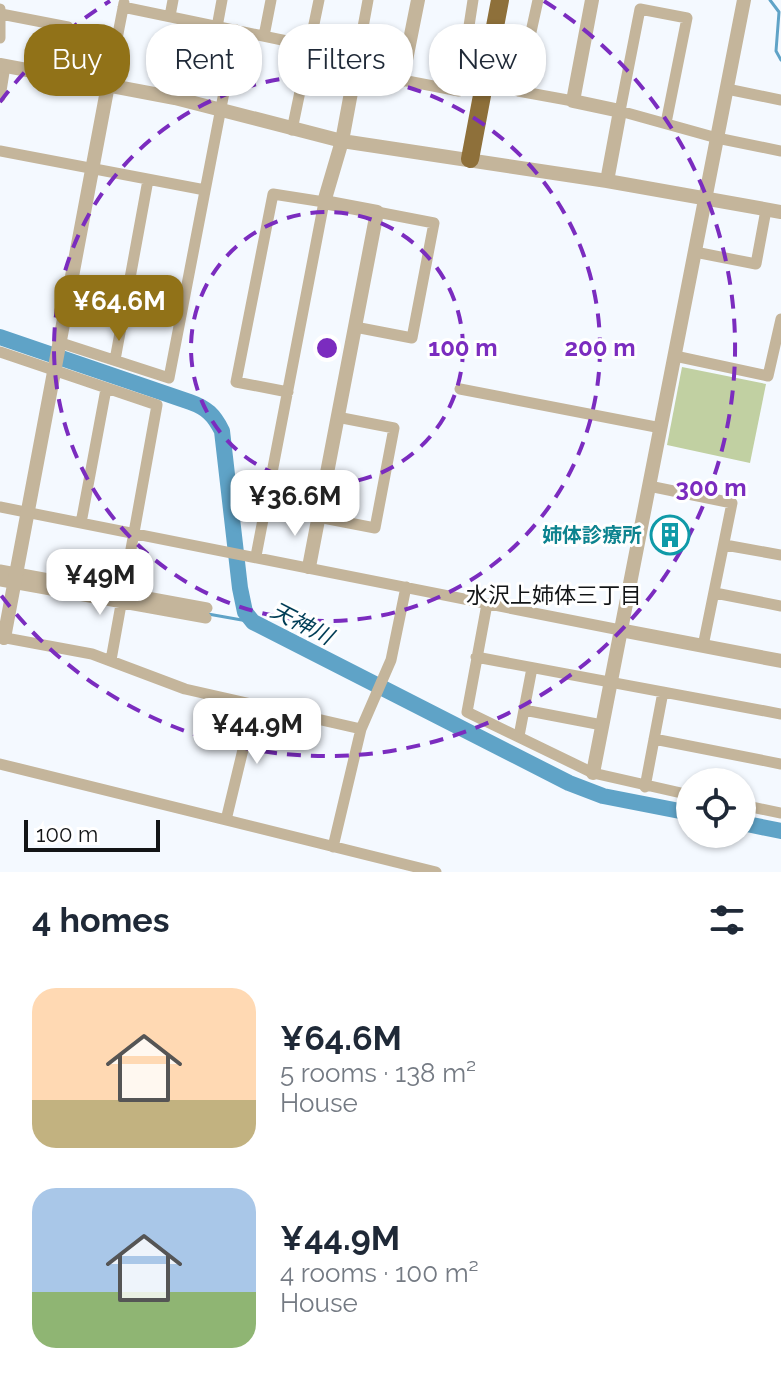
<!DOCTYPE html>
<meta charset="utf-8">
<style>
:root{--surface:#fff;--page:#f6f6f7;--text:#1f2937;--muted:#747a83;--accent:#917218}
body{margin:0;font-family:Raleway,"Noto Sans JP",sans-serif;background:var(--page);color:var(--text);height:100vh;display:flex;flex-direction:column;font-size:30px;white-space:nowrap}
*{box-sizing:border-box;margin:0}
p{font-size:26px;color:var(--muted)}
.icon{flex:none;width:44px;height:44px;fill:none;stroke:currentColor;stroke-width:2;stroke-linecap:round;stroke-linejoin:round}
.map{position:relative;height:872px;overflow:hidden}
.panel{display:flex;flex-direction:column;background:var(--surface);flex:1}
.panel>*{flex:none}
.top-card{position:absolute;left:24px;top:24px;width:734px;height:72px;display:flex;gap:16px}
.fabs{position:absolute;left:676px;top:768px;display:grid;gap:16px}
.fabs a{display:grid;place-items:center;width:80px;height:80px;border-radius:50%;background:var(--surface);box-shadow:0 2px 6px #0004;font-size:40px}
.scale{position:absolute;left:24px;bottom:20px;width:136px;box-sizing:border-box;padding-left:8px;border:4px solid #131517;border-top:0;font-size:22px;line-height:28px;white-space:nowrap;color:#131517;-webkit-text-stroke:6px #fff;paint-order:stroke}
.price{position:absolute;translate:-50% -68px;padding:0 18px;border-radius:16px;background:#fff;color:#222;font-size:26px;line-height:52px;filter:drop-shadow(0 2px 4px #0008)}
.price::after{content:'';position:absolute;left:50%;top:48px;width:24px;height:18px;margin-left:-12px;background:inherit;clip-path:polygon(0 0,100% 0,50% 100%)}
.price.active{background:var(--accent);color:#fff}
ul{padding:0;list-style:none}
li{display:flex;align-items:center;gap:24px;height:200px;padding:0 32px}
li span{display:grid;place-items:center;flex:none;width:224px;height:160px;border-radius:24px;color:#555}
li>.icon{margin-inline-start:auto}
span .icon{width:96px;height:96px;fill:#fffc;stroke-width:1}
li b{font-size:34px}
h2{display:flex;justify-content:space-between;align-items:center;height:96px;padding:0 32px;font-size:34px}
.tag{padding:0 28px;border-radius:32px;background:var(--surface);box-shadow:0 2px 6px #0004;font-size:28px;line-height:72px}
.tag.active{background:var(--accent);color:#fff}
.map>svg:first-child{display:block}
.green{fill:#c1d0a2}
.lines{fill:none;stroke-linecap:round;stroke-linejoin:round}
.stream{stroke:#5fa3c7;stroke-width:3}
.river{stroke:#5fa3c7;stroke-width:16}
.minor{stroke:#c4b59b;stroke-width:11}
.tertiary{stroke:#c4b59b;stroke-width:14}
.trunk{stroke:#8e703a;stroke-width:18}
.ring{fill:none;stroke:#7b2cbf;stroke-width:4;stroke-dasharray:14 10}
.labels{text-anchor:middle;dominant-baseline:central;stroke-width:6;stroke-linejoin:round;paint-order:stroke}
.culture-label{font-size:20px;font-weight:bold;fill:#0d838f;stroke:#fff;text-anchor:end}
.neighbourhood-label{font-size:22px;fill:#131517;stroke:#fff}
.water-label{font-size:22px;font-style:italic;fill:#003d56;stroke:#fff}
.centre{fill:#7b2cbf;stroke:#fff;stroke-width:4}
.ring-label{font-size:24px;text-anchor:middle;font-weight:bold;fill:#7b2cbf;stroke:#fff;stroke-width:6;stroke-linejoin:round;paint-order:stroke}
</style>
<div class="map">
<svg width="781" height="872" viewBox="0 0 781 872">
<rect width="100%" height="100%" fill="#f4f9ff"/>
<path class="green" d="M682 367 766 384 750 463 667 445Z"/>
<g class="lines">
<path class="stream" d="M770 0 779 12 776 51 781 60
M208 614 253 622"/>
<path class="river" d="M0 337 190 402C207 408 214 415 222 431L240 588 245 612 253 622 569 783 603 796 690 813
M742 823 781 831"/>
<path class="minor" d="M538 0 518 91 573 101
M123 7 311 46
M0 9V38
M1 14 68 27 59 76
M170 16 173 0
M217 27 222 0
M264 36 271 0
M355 71 368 0
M402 80 459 91 473 0
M108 85 124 3
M727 89 781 100
M0 97 5 66
M666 123 687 18 640 9 620 111 717 138 781 151
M292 130 319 0
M0 151 205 190
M695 252 756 264 766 210
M355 327 412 338 434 223 377 212
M58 342 169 378 236 30
M0 352 157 405 111 660
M675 356 768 376 781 319
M115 360 148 180
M460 389 661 428
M649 486 732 503 703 646
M0 507 620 630
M318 517 375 528 394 428 337 417
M81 523 106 389
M725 545 781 555
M256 556 324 202 273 194 236 382 288 392
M0 570 207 608
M0 581 206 618
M715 593 781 606
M487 604 467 712 593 773 690 795
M0 637 92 654 185 689 361 729
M476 657 781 714
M524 710 602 725
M519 736 532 668
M654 739 781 764
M0 764 436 872
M645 787 663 692
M742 805 781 813
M226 820 254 704
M333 847 361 729 391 660 406 587"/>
<path class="tertiary" d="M592 0 573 101 620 111 607 181
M0 65 175 98 342 141 607 181 781 212
M309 567 377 212 324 202 342 141 355 71 402 80 418 0
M620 630 781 661
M4 638 108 85
M593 773 744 0"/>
<path class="trunk" d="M470 159 500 0"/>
</g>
<g class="ring">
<circle cx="327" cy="348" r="136"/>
<circle cx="327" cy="348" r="273"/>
<path d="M0 102A409 409 0 0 1 110 1M544 1A409 409 0 1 1 0 594"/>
</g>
<defs>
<g id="building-ring" transform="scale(2)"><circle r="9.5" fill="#fff" stroke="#0f9aa8" stroke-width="1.5"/><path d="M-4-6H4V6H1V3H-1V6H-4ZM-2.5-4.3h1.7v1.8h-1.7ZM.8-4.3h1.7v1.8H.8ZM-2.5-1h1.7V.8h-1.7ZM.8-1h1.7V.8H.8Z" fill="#0f9aa8"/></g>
</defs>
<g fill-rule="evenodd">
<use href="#building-ring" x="670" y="535"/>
</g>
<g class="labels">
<g class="culture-label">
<text x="642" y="535">姉体診療所</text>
</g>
<g class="neighbourhood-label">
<text x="554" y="595">水沢上姉体三丁目</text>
</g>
<g class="water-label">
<text transform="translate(302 623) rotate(27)">天神川</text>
</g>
</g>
<circle cx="327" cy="348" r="12" class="centre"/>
<g class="ring-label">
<text x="463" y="356">100 m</text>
<text x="600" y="356">200 m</text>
<text x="711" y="496">300 m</text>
</g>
</svg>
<div class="fabs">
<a><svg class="icon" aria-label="locate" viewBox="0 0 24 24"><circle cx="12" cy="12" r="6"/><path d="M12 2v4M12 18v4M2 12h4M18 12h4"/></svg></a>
</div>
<div class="scale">100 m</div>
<b class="price active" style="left:119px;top:343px">¥64.6M</b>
<b class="price" style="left:295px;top:538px">¥36.6M</b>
<b class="price" style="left:100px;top:617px">¥49M</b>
<b class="price" style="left:257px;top:766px">¥44.9M</b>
<div class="top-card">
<a class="tag active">Buy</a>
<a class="tag">Rent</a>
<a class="tag">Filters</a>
<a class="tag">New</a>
</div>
</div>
<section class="panel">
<h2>4 homes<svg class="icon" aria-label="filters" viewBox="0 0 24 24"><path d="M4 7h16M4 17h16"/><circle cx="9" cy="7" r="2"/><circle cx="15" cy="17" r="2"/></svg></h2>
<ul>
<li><span style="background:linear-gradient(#ffd9b3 70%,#c2b280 0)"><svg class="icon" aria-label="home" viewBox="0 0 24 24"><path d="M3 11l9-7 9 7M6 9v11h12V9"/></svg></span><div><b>¥64.6M</b><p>5 rooms · 138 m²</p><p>House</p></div></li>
<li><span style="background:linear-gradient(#a9c7e8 65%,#8fb573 0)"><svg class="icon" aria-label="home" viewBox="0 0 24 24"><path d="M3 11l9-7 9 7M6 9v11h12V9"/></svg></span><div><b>¥44.9M</b><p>4 rooms · 100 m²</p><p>House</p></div></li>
</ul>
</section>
